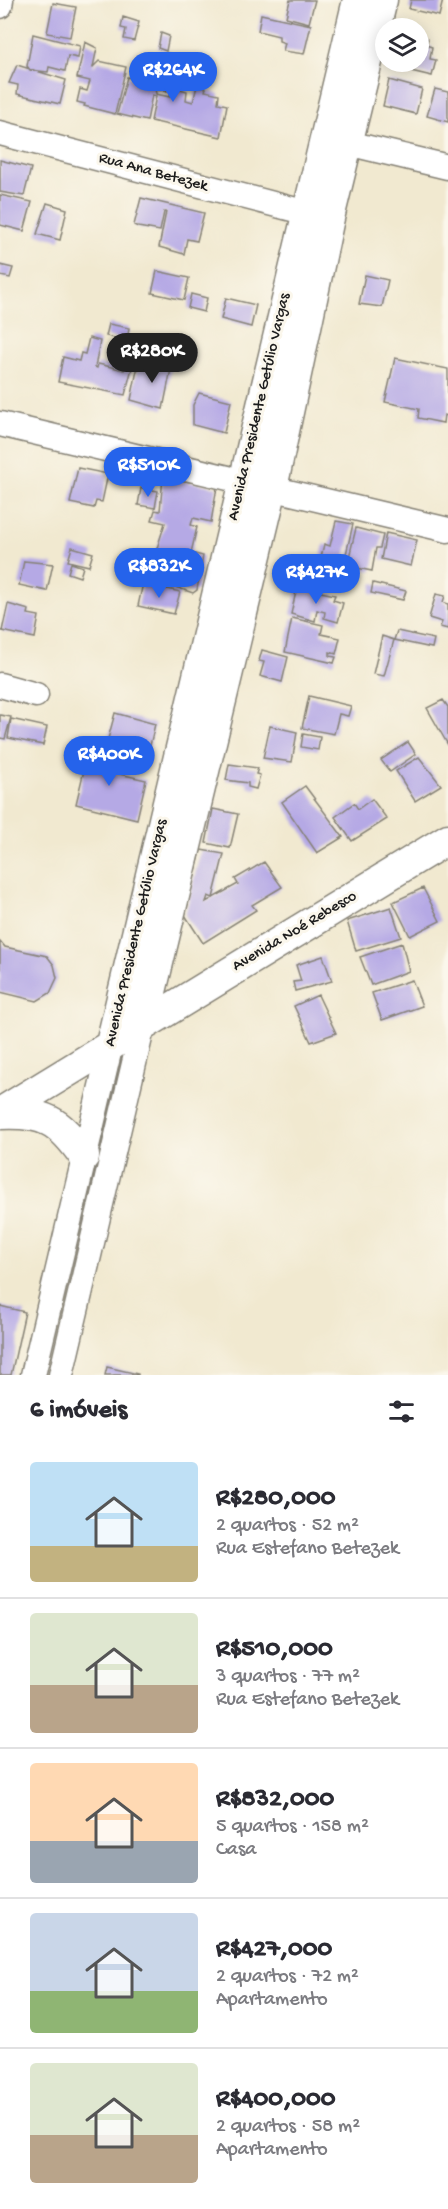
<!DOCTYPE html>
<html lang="pt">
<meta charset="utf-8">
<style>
:root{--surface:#fff;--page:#f2f2f3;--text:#2b2b33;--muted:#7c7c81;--line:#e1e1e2;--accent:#2563eb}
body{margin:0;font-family:"Gochi Hand",sans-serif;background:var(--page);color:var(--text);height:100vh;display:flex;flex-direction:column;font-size:22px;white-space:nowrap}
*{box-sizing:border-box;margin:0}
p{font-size:20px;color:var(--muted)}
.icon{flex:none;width:33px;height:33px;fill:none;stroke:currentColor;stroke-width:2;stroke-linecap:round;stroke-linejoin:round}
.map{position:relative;height:1375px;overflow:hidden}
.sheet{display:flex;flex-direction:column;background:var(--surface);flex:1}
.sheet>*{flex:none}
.fabs{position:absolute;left:375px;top:18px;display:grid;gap:12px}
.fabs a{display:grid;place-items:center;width:54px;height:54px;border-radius:50%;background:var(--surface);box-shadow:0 3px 15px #0003;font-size:30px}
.price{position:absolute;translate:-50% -51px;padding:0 14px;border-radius:21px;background:var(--accent);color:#fff;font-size:20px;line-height:39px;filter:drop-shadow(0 2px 3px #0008)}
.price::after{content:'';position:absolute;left:50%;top:36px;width:18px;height:14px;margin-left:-9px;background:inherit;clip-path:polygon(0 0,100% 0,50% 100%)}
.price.active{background:#222;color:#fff}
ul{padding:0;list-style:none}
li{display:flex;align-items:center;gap:18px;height:150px;padding:0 30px}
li+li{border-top:2px solid var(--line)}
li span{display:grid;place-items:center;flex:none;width:168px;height:120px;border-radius:6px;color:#555}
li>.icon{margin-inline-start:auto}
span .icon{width:72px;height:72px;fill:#fffc;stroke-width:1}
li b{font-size:26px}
h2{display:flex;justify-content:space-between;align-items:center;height:72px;padding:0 30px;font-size:26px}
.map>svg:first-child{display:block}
.building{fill:#b5a9e5}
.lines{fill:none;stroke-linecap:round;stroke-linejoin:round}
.minor-casing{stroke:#868276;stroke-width:27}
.major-casing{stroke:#868276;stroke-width:33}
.minor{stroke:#fff;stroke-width:24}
.major{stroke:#fff;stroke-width:30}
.labels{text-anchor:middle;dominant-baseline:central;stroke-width:6;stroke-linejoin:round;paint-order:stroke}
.street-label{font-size:16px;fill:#1c1c1c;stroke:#fbf7ec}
</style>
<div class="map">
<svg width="448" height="1375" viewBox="0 0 448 1375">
<rect width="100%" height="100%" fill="#fbf7ec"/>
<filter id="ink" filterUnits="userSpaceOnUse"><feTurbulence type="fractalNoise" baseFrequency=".0167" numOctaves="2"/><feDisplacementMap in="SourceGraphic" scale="12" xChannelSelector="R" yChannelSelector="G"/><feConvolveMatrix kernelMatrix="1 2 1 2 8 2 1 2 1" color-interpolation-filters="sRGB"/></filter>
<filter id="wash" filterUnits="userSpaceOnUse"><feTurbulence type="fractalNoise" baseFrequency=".008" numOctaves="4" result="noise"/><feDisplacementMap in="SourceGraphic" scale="24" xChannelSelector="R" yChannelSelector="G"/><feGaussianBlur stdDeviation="1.35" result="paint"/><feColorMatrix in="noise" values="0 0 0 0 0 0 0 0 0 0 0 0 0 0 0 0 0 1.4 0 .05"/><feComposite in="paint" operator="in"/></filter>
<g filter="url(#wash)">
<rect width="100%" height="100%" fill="#f1e9d0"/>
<g id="blocks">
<path class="building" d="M290 0H315L309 23 286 17Z
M411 0H443L439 16 409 9Z
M53 3 76 7 70 37 47 33Z
M261 14 311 25 304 54 283 51 285 43 279 41V36L258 31Z
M123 17 139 22 134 41 124 39 126 29 121 28Z
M161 33 169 36 166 51 158 48Z
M33 34 80 46 78 58 68 56 65 71 49 67 48 72 30 70 27 66Z
M418 36 428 39 426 45 432 47 430 59 436 60 432 76 394 67 396 62H418Z
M85 42 97 48 93 67 99 61 126 67 115 114 84 106 85 104 77 102 80 89 87 91 90 81 77 78Z
M166 53 178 55 174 70 167 91 155 88 156 94 170 97 172 87 187 91 186 100 193 102 197 86 206 88 205 91 219 94 218 103 227 105 221 137 151 121 156 96 152 95 147 121 117 114 127 77 142 81 145 77 158 81Z
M17 65 66 80 60 104 17 94 18 85 9 83Z
M389 80 422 89 416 114 383 106Z
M435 89 448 92V122L427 116Z
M0 160 31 168 24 196 0 192Z
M0 195 32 202 24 231 0 225Z
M141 198 204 213 197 241 187 239 184 254 159 247 166 212H164L160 231 138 227 134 225Z
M47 203 67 209 60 240 37 234Z
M0 265 13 268 10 278 0 276Z
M157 271 189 278 184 300 152 293Z
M365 275 388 280 382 307 359 304Z
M191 294 207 298 204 312 188 308Z
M226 298 256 305 251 327 221 319Z
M109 324 129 328 127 341 106 336Z
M89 338 100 341 95 367 97 368 98 364 124 370 126 366 132 368 125 395 58 382 63 357 79 361 81 353 85 354Z
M395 358 448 369V416L444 415 443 423 418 418 419 409 385 402Z
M154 359 172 364 163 409 131 400 137 370Z
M199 393 231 401 224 433 193 425V405Z
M78 468 108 474 102 502 96 501 94 508 70 503Z
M163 477 217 487 211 522 193 518 191 525 197 527 191 553 203 556 197 590 193 593 151 579 153 561 165 523 152 520 155 510 160 511Z
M141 488 158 491 155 508 138 505Z
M336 521 353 524 341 576 318 571 324 544 330 546Z
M356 528 383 535 380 548H376L372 571 347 566Z
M386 533 417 540 411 566 381 559Z
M72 547 93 553 89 566 68 561Z
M24 561 53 564 47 591 19 585Z
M71 563 83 567 80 577 68 573Z
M143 583 180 592 174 614 138 606Z
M373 583 406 591 403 600 371 593Z
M297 587 335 595 333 600 343 603 338 622 324 618 325 612 317 610 315 621 291 614Z
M436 594 445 596 443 602 448 604V629L440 627 442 622 429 618Z
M8 604 29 610 28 614 39 616 35 638 2 631Z
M292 618 323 625 321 634 340 638 336 654 330 652V656L336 657 334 663 285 652Z
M397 631 434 639 432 648 394 640Z
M382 636 394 640 384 676 373 674Z
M262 650 288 657 282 682 260 676 264 662 259 661Z
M309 696 351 706 348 716 339 714 334 734 302 728Z
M443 700 448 707V745L427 708Z
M115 713 155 724 149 750 108 739Z
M0 715 11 717 5 739 0 738Z
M11 719 47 727 43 745 8 738Z
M270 726 297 732 292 762 263 758Z
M303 734 320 737 318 750 301 747Z
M88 739 101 742 93 768 146 780 137 819 76 804 85 766 80 765Z
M408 742 416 754 390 772 381 760Z
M419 757 441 785 415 801 396 771Z
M229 764 258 768 256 774 260 775 256 789 248 787V783L226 780Z
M305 786 343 837 317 853 282 802Z
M372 799 387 819 352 841 335 817 354 803 358 809Z
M213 809 238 814 230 848 206 843Z
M201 850 224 854 213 898 208 896 206 902 238 884 235 879 264 862 282 887 252 905 256 910 203 943 185 915Z
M423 888 440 921 410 936 393 902Z
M391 907 401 937 356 951 347 921Z
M0 941 5 947 47 956 54 965 57 978 50 993 37 1001 0 992Z
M402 943 409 971 371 985 360 957Z
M323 956 332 981 295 991 293 982 301 981 296 965Z
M412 980 422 1006 382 1020 372 993Z
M318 995 336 1033 311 1042 294 1006Z
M0 1306 25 1312 11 1375H0Z
M107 1367 138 1374V1375H105Z"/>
</g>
</g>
<g filter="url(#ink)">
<use href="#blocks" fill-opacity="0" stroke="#868276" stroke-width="1.5"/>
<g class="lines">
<g class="minor-casing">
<path id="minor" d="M0 6 1 0
M0 133 323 217
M331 139 448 167
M0 424 448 530
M0 685 36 695
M33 1375 111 1044
M61 1375 143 1025"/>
</g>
<g class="major-casing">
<path id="major" d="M143 1025 272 488 329 218 382 0
M111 1044 358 0
M0 1113 448 839
M0 1114C44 1112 59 1120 84 1156"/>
</g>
<use href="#minor" class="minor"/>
<use href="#major" class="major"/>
</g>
</g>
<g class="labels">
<g class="street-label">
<text transform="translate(153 173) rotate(15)">Rua Ana Betezek</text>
<text transform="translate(260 407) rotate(-77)">Avenida Presidente Getúlio Vargas</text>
<text transform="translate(295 932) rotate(-31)">Avenida Noé Rebesco</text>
<text transform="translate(137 933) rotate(-77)">Avenida Presidente Getúlio Vargas</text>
</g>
</g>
</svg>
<div class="fabs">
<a><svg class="icon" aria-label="layers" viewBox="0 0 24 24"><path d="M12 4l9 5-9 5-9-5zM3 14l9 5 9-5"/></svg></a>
</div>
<b class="price" style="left:173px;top:103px">R$264K</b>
<b class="price active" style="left:152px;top:384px">R$280K</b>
<b class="price" style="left:148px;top:498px">R$510K</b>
<b class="price" style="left:159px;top:599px">R$832K</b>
<b class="price" style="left:316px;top:605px">R$427K</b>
<b class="price" style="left:109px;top:787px">R$400K</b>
</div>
<section class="sheet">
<h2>6 imóveis<svg class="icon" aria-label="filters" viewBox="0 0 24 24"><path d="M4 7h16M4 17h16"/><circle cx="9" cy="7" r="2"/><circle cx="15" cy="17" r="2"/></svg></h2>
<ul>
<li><span style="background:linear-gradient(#bfe0f5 70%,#c2b280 0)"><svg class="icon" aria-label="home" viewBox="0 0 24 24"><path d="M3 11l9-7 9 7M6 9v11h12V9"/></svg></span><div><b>R$280,000</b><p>2 quartos · 52 m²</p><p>Rua Estefano Betezek</p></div></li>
<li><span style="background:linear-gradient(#dfe7d0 60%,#b9a48a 0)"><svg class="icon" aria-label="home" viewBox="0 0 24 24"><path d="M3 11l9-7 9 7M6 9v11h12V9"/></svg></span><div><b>R$510,000</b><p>3 quartos · 77 m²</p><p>Rua Estefano Betezek</p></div></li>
<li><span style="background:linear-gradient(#ffd9b3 65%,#9aa5b1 0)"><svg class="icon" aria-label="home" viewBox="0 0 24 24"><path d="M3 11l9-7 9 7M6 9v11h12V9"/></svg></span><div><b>R$832,000</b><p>5 quartos · 158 m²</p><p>Casa</p></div></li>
<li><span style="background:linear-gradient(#c9d6e8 65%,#8fb573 0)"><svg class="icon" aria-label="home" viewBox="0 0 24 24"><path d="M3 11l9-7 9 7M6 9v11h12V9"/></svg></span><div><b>R$427,000</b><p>2 quartos · 72 m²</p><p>Apartamento</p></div></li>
<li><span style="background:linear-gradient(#dfe7d0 60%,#b9a48a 0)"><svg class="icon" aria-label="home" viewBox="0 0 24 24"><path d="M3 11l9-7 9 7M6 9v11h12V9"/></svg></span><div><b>R$400,000</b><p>2 quartos · 58 m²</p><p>Apartamento</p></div></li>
</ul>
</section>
